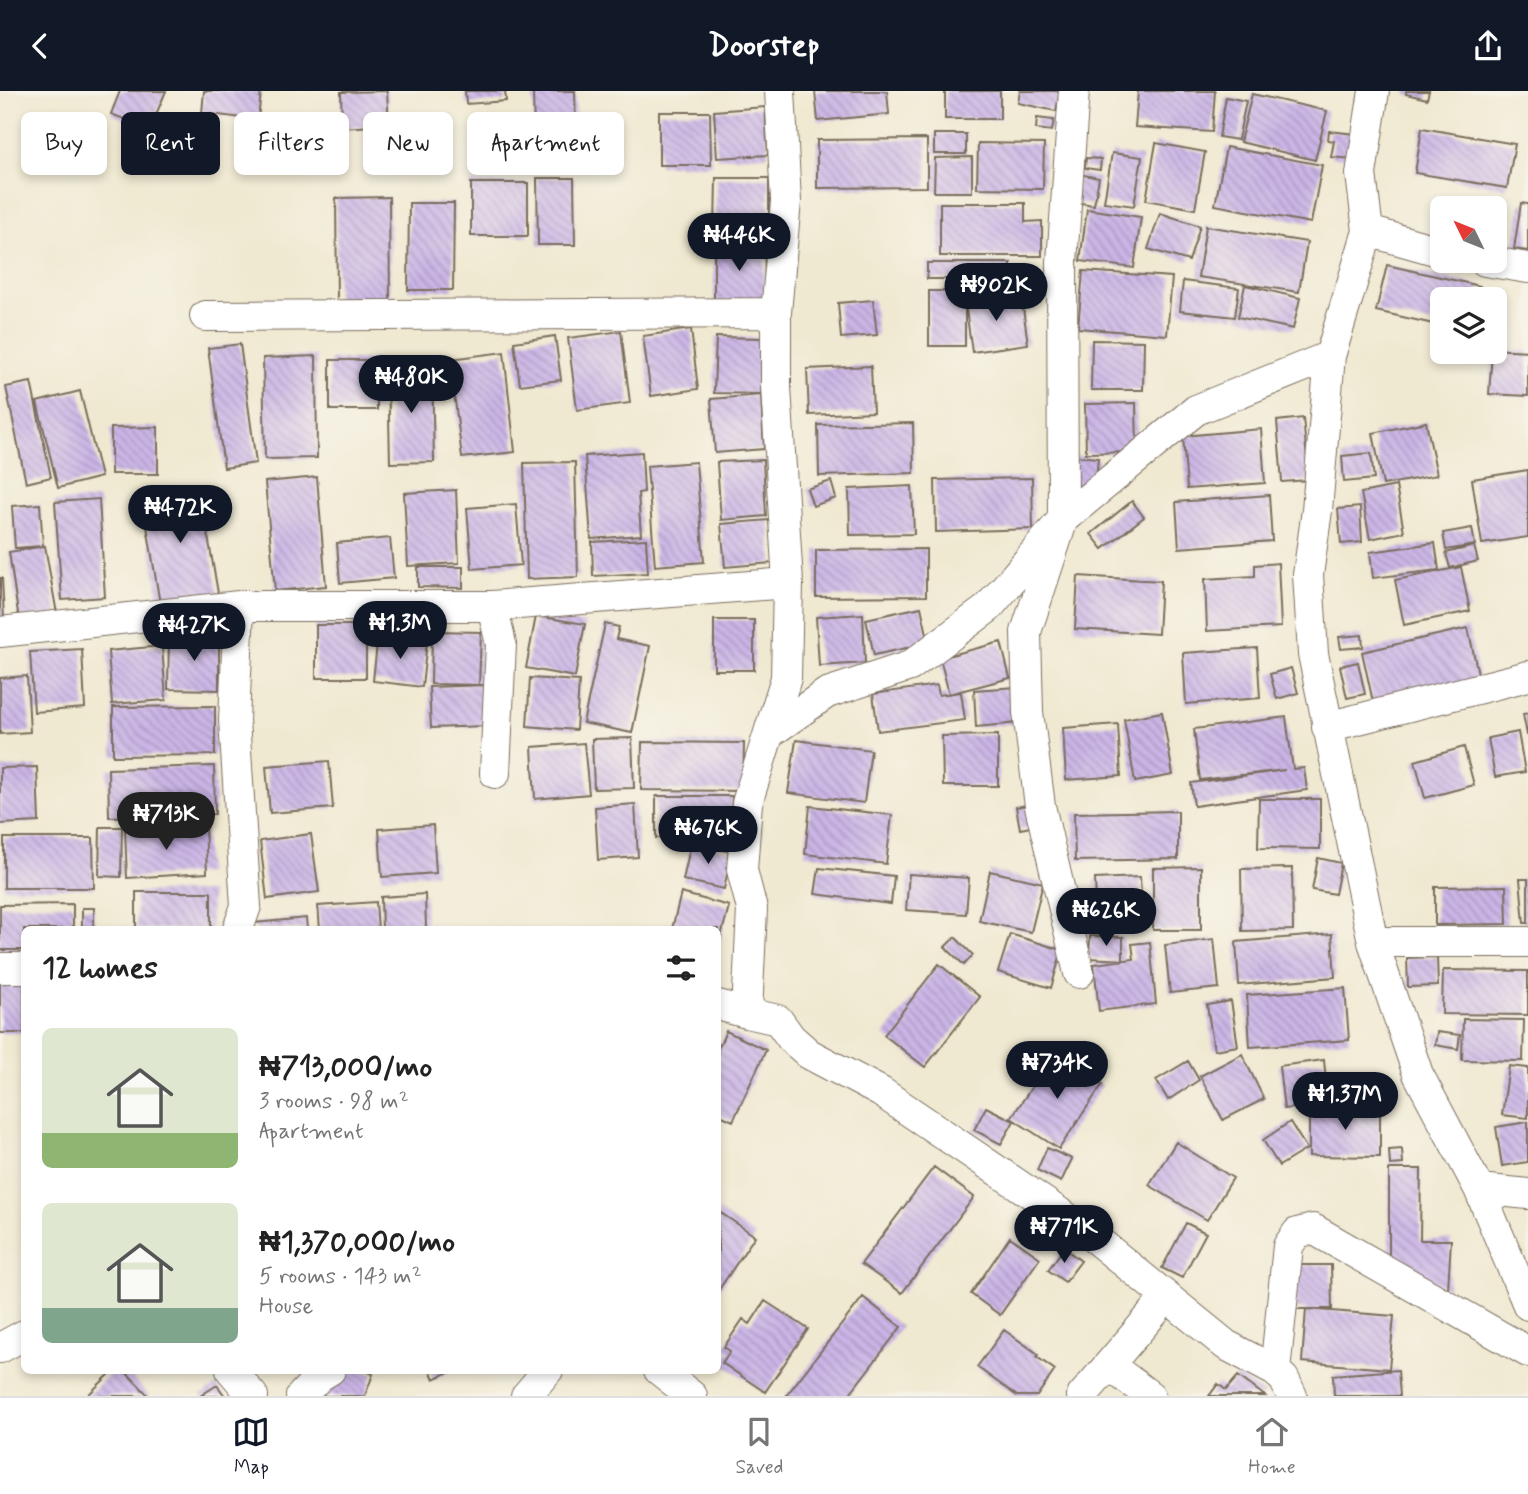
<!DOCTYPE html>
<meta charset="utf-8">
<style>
:root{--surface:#fff;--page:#f6f6f6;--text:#222;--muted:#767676;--line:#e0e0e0;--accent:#111827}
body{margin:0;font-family:Mynerve,sans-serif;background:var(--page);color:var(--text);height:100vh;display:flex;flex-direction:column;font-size:26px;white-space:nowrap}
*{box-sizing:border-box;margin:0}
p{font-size:23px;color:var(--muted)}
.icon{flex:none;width:38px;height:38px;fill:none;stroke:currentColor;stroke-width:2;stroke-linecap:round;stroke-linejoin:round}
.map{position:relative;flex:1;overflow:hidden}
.drawer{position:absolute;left:21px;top:835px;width:700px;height:448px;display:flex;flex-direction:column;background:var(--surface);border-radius:10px;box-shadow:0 4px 10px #0003}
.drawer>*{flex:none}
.top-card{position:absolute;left:21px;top:21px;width:700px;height:63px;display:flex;gap:14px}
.needle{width:46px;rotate:313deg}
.fabs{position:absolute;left:1430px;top:105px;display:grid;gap:14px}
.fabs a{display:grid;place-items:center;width:77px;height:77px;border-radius:10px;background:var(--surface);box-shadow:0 4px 10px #0003;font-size:35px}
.price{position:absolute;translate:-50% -60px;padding:0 16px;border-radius:24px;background:var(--accent);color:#fff;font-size:23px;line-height:46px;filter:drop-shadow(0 2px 4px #0008)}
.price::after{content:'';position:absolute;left:50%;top:42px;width:21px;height:16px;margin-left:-10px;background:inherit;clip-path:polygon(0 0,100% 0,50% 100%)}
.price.on{background:#222;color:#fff}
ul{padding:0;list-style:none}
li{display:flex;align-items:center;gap:21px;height:175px;padding:0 21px}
li span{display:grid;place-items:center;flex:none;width:196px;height:140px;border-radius:10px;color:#555}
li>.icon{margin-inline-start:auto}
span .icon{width:84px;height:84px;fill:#fffc;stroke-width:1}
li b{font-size:30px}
h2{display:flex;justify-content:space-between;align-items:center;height:84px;padding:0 21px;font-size:30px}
.chip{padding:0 24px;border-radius:10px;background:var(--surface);box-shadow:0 4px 10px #0003;font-size:24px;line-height:63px}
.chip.on{background:var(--accent);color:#fff}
header{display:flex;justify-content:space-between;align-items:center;height:91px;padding:0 21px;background:var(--accent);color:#fff;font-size:32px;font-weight:700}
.tab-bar{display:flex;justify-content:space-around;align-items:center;height:98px;border-top:2px solid var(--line);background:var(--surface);font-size:19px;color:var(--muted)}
.tab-bar a{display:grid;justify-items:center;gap:4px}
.tab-bar .on{color:var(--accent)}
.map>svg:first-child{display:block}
.building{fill:url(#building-back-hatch)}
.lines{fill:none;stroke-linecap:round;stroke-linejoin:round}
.minor-casing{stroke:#7a6d5d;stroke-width:32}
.minor{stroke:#fff;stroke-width:30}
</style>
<header><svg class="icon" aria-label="back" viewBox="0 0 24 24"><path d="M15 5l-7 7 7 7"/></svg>Doorstep<svg class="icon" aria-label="share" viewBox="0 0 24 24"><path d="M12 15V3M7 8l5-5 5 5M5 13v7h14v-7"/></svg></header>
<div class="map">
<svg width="1528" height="1305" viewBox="0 0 1528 1305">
<defs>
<pattern id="building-back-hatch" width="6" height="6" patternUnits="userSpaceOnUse" patternTransform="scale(1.75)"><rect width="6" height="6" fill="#cbb6e7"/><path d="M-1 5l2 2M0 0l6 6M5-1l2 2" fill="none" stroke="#a694bb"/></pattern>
</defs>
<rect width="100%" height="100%" fill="#f7f3e8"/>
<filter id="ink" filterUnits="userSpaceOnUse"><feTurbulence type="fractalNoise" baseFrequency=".0143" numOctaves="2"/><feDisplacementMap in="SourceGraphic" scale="14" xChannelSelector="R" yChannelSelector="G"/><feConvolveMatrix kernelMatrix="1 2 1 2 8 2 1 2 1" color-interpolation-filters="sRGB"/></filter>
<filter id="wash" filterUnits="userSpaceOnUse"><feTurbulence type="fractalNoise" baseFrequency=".00686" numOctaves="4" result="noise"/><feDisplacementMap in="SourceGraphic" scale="28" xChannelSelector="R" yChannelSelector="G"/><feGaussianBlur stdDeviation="1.57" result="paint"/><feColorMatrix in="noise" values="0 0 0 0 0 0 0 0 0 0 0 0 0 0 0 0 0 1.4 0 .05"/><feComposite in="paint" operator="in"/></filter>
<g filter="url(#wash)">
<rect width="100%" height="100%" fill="#f0e9d1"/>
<g id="blocks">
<path class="building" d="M120 0H166L150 38 111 23Z
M204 0H261L258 29 202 22Z
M387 0 389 34 342 37 341 1Z
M465 0H505L506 10 466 13Z
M533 0H575L576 41 534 42Z
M815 0H887L889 23 818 30Z
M945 0H1000V28H945Z
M1020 0H1060L1056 20 1018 12Z
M1138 0H1215L1212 41 1135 36Z
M1406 0H1429L1427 8 1406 3Z
M1252 3 1327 20 1315 69 1240 51Z
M1226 6 1246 10 1238 49 1219 46Z
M765 16 768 64 717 67 714 20Z
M659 21H710L711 74H659Z
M1037 27 1054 29 1052 40 1036 38Z
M1422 37 1515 53 1507 97 1415 82Z
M1329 40 1355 43 1352 68 1331 66 1334 50 1328 49Z
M934 43H966V63H934Z
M927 48V96L817 97V49Z
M978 52 1044 53 1043 98 977 97Z
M1156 52 1205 61 1195 118 1146 109Z
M1226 56 1322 74 1311 132 1215 114Z
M1112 62 1142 66 1134 115 1104 111Z
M972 66V101H934L935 67Z
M1086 67 1101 68 1100 79 1085 77Z
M1079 83 1099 87 1094 114 1074 111Z
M537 87H574L575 154H538Z
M716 87H769V140H715Z
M471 92H528V145H471Z
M389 106 390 209 337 210 336 107Z
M409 112H454L453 199H408Z
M940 112H1025V131L1042 130V165H940Z
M1521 112 1528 113V160L1514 158Z
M1087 118 1141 126 1134 177 1080 170Z
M1160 122 1200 135 1189 170 1148 158Z
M1206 135 1307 151 1299 201 1198 186Z
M714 155H765L764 210H714Z
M927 172H1011L1010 198H953L952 188H927Z
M1387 174 1480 195 1477 208H1442V235L1376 220Z
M1083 180 1172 186 1167 244 1078 237Z
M1183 190 1239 197 1235 226 1180 220Z
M1245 194 1300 207 1293 238 1238 226Z
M929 200H965V255H929Z
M1021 203 1028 253 972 261 965 211Z
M873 209 877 244 841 247 838 212Z
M691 238 698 298 651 305 643 245Z
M621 240 630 312 577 319 568 247Z
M555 245 561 289 520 294 514 251Z
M716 246 762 247 761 303 714 302Z
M1092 249 1144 250 1143 299H1091Z
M240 253 256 372 224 377 208 257Z
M1494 258 1528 260V305L1489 303 1492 261Z
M504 261 515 361 462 367 450 268Z
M316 265 317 367 265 368 263 267Z
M330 269H377V319H330Z
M871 275 873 321 809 324 807 278Z
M432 276 434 371 390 372 388 278Z
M31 291 51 386 26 392 6 296Z
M80 300 101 386 58 397 37 311Z
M761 304 764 358 715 362 711 308Z
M1136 312 1137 361 1086 362 1085 313Z
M1303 327 1309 389 1282 391 1277 330Z
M1426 331 1437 384 1383 394 1373 342Z
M913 332 914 382 819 385 818 334Z
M158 336V383H111V337Z
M1261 338 1265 392 1187 398 1183 345Z
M642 361 644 401 638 402 641 444 591 448 585 365Z
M1371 362 1374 388 1344 391 1342 365Z
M1074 365 1098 367 1095 399 1071 397Z
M763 369 766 425 721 429 717 371Z
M575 371 578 486 527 488 524 372Z
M696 371 704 471 655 475 647 375Z
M1528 379V446L1482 453 1472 388Z
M317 386 326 495 275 500 265 391Z
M1032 387 1033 438 936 441 935 389Z
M831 390 836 407 813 415 807 398Z
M199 394 218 502 160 513 142 405Z
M912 395 914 443 850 444 849 398Z
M1396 395 1404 441 1370 448 1361 402Z
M456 399 459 472 408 475 404 402Z
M1269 404 1272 450 1179 457 1176 411Z
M99 408 105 506 62 509 55 411Z
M1132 410 1144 426 1103 458 1091 443Z
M40 413 43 455 15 457 12 415Z
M516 413 521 474 472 478 467 417Z
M1360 416 1362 451 1341 453 1338 418Z
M769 429 773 472 725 476 721 433Z
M1472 437 1475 454 1446 459 1443 442Z
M390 447 394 487 340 492 337 452Z
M646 448 648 482 593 485 592 451Z
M1435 452 1439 479 1373 487 1370 461Z
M45 455 57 523 19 529 9 461Z
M1474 455 1478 470 1450 477 1446 462Z
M926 458V505L816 506V459Z
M1278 472 1281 536 1207 540 1205 488 1255 485V474Z
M418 476H463V497L418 496Z
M1461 476 1470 520 1404 534 1395 489Z
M1078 485 1161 490 1158 543 1075 538Z
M0 487H2L4 528H0Z
M921 516 929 552 874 564 866 528Z
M863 523 865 572 819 575 816 526Z
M536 525 585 533 575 586 526 577Z
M714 529H754V579H714Z
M605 533 619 536 616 548 650 555 632 642 583 632Z
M316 534H366V587H316Z
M1468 537 1479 587 1373 611 1362 561Z
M432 540 481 541 479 594 431 593Z
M378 544 427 550 422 596 373 590Z
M1362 544 1363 556 1341 558 1339 546Z
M169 546H219V599L168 598Z
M1001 551 1010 587 949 603 940 567Z
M162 555 166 609 112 613 108 560Z
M1257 557 1260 607 1186 613 1183 562Z
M82 558 85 617 34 621 30 561Z
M1358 571 1365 603 1347 607 1340 575Z
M1291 577 1298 602 1277 608 1270 583Z
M27 585 30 641 0 643V587Z
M530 587 579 590 576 639 527 635Z
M485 594 486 635 431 637 429 596Z
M937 594 939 604 961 601 965 629 878 640 873 603Z
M1017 596 1019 632 976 636 974 599Z
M215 615V664L113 665V616Z
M1162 621 1173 684 1135 691 1124 628Z
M1528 622V644H1527L1523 623Z
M1286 626 1293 678 1304 677 1307 699 1194 715 1191 692 1285 679 1200 689 1194 638Z
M1118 633 1121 685 1066 689 1063 637Z
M1518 641 1525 681 1495 686 1488 647Z
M998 644V695H943L942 645Z
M632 647 634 697 594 698 592 648Z
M796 649 871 659 864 712 788 702Z
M642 651 744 652 743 700 641 699Z
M584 652 589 703 535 708 532 656Z
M1464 656 1474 694 1425 707 1415 670Z
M329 670 333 717 270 722 266 675Z
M214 675 215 723 109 726 108 678Z
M37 676 39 731 0 733V677Z
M656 705H732L731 747H656Z
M1259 708H1320V758L1258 757Z
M1038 712 1041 734 1020 738 1016 716Z
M635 713 638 766 598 769 595 716Z
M810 715 892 724 886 773 805 763Z
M1178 720V768L1075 770 1074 722Z
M205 734 207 782 127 787 125 739Z
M433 734 436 782 382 786 379 738Z
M100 736H122L121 786 99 785Z
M311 743 319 801 267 808 260 750Z
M4 747H93L94 797H4Z
M691 752 732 761 724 798 683 789Z
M1318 767 1341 772 1335 803 1312 799Z
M1201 776V839H1153V777Z
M819 777 894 785 891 813 815 803Z
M1292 777 1293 839 1242 840 1241 778Z
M990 780 1043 792 1031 841 979 830Z
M909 783 969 787 966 823 906 819Z
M1140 786 1143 835 1097 837 1095 788Z
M1520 788H1528V832H1524Z
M1506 795 1507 833 1435 834V796Z
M136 801H211V838H136Z
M681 802 729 815 718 857V838H672Z
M425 803 426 838H382L381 806Z
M376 811 378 838H320L318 815Z
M73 813V838H24V859H0V814Z
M82 817H94V838H82Z
M306 827 307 838H255L254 832Z
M1010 843 1062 859 1051 897 998 881Z
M1332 843 1335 886 1239 894 1236 851Z
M1090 845 1123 846V869L1089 867Z
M955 846 973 864 964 874 945 856Z
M1214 848 1219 897 1170 902 1165 854Z
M1150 851 1156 913 1099 920 1094 873 1134 868 1132 853Z
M1437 866 1438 895 1408 896 1407 867Z
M939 873 980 906 925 976 884 944Z
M1443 879 1528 880V924L1442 923Z
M0 890H24V942H0Z
M1345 897 1349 949 1250 956 1247 904Z
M1231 910 1238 955 1214 959 1207 914Z
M1463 928 1524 929 1523 970 1462 969Z
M726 940 766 959 733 1030 718 1023V958Z
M1437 941 1460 944 1458 958 1435 954Z
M1055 962 1102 994 1059 1058 1011 1027Z
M1242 963 1264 1008 1223 1029 1200 985Z
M1324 969 1326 990 1345 987 1348 1011 1284 1018 1279 975Z
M1188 970 1199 989 1168 1009 1156 989Z
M1509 975 1528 977V1027L1502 1024Z
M986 1016 1014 1030 1001 1053 974 1039Z
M1309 1017H1380V1066L1309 1065Z
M1290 1031 1307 1058 1279 1075 1263 1049Z
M1528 1031V1071L1502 1075 1496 1036Z
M1176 1051 1233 1087 1207 1129 1149 1094Z
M1047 1057 1072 1068 1061 1091 1037 1079Z
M1402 1058 1403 1073 1390 1074 1389 1059Z
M934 1076 974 1106 902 1202 861 1173Z
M1389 1078H1421L1420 1149H1451L1448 1198 1389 1169Z
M718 1120 755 1145 718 1200Z
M1186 1132 1206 1142 1182 1187 1162 1177Z
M1010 1146 1040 1167 1000 1224 971 1203Z
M1064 1157 1081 1170 1065 1191 1048 1179Z
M1295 1174H1331L1332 1218H1295Z
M863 1206 901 1236 848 1305H786Z
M765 1210 808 1238 765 1301 722 1272 730 1260 724 1256 743 1228 750 1233Z
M1306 1218 1394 1225 1389 1278 1302 1271Z
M1004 1239 1038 1263 1037 1266 1055 1279 1037 1305H1017L977 1276Z
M114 1279H124L149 1305H87Z
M345 1279H363L373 1283 365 1305H322L331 1282 342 1286Z
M430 1279H454L434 1288Z
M1398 1279 1400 1305H1334L1333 1284Z
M1238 1285 1265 1305H1209L1218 1293 1226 1299Z
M217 1294 225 1305H200Z"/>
</g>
</g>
<g filter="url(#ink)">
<use href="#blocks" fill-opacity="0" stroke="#7a6d5d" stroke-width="2"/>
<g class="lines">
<g class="minor-casing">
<path id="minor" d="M780 0 786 110 776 222V296L788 492 786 587 747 712 742 779 752 818 747 922 778 929 791 947 809 963 881 1001 1082 1137 1226 1254 1275 1280 1284 1288 1292 1305
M1074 0 1062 171 1063 428 1026 541 1028 621 1040 715 1079 882
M1374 0 1361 83 1368 140 1330 265 1317 419 1308 484 1313 563 1373 851 1418 983 1479 1098 1528 1214
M1368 140 1442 161
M1485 170 1528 177
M205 225 776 222
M492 515 501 553 495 682
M0 541 239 515H492L788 492
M1327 636 1528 585
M771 641 827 602 910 575 988 517 1063 428 1196 319 1330 265
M238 838 246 815 234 629 239 515
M1373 851H1528
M0 877H24
M718 914 747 922
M1479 1098 1528 1103
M0 1257 24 1244
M1109 1274 1150 1305
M231 1279 253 1305
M659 1279 692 1305
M1275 1280 1288 1155 1297 1142 1313 1138 1528 1261
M301 1305 320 1285 330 1279
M526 1305 548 1279
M1082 1305 1167 1206"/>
</g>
<use href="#minor" class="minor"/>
</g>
</g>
</svg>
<div class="fabs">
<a><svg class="needle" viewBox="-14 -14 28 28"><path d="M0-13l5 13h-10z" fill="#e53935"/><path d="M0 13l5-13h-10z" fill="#767676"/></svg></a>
<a><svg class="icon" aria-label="layers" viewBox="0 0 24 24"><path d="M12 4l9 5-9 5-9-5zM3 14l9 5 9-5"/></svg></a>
</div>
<b class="price" style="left:739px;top:182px">₦446K</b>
<b class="price" style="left:996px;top:232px">₦902K</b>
<b class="price" style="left:411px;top:324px">₦480K</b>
<b class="price" style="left:180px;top:454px">₦472K</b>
<b class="price" style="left:400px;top:570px">₦1.3M</b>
<b class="price" style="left:194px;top:572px">₦427K</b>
<b class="price on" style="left:166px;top:761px">₦713K</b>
<b class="price" style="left:708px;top:775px">₦676K</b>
<b class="price" style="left:1106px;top:857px">₦626K</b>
<b class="price" style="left:1057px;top:1010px">₦734K</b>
<b class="price" style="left:1345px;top:1041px">₦1.37M</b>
<b class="price" style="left:1064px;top:1174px">₦771K</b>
<div class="top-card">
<a class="chip">Buy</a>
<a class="chip on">Rent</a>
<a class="chip">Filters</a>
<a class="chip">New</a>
<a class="chip">Apartment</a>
</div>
<section class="drawer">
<h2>12 homes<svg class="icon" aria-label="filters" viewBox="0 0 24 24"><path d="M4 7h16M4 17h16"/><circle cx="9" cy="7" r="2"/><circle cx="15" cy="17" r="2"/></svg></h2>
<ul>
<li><span style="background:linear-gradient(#dfe7d0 75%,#8fb573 0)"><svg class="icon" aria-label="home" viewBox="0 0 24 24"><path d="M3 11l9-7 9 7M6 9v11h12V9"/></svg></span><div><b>₦713,000/mo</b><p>3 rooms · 98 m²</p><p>Apartment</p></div></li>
<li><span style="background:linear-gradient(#dfe7d0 75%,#7fa58c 0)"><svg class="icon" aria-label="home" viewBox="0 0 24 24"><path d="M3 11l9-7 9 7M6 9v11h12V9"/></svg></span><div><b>₦1,370,000/mo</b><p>5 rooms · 143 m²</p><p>House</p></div></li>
</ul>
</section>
</div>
<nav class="tab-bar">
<a class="on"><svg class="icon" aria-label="map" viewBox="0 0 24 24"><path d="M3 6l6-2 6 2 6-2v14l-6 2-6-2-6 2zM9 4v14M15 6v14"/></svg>Map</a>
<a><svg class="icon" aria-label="saved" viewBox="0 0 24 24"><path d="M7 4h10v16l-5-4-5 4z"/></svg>Saved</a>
<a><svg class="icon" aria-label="home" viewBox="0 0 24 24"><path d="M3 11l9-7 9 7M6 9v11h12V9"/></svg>Home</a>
</nav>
